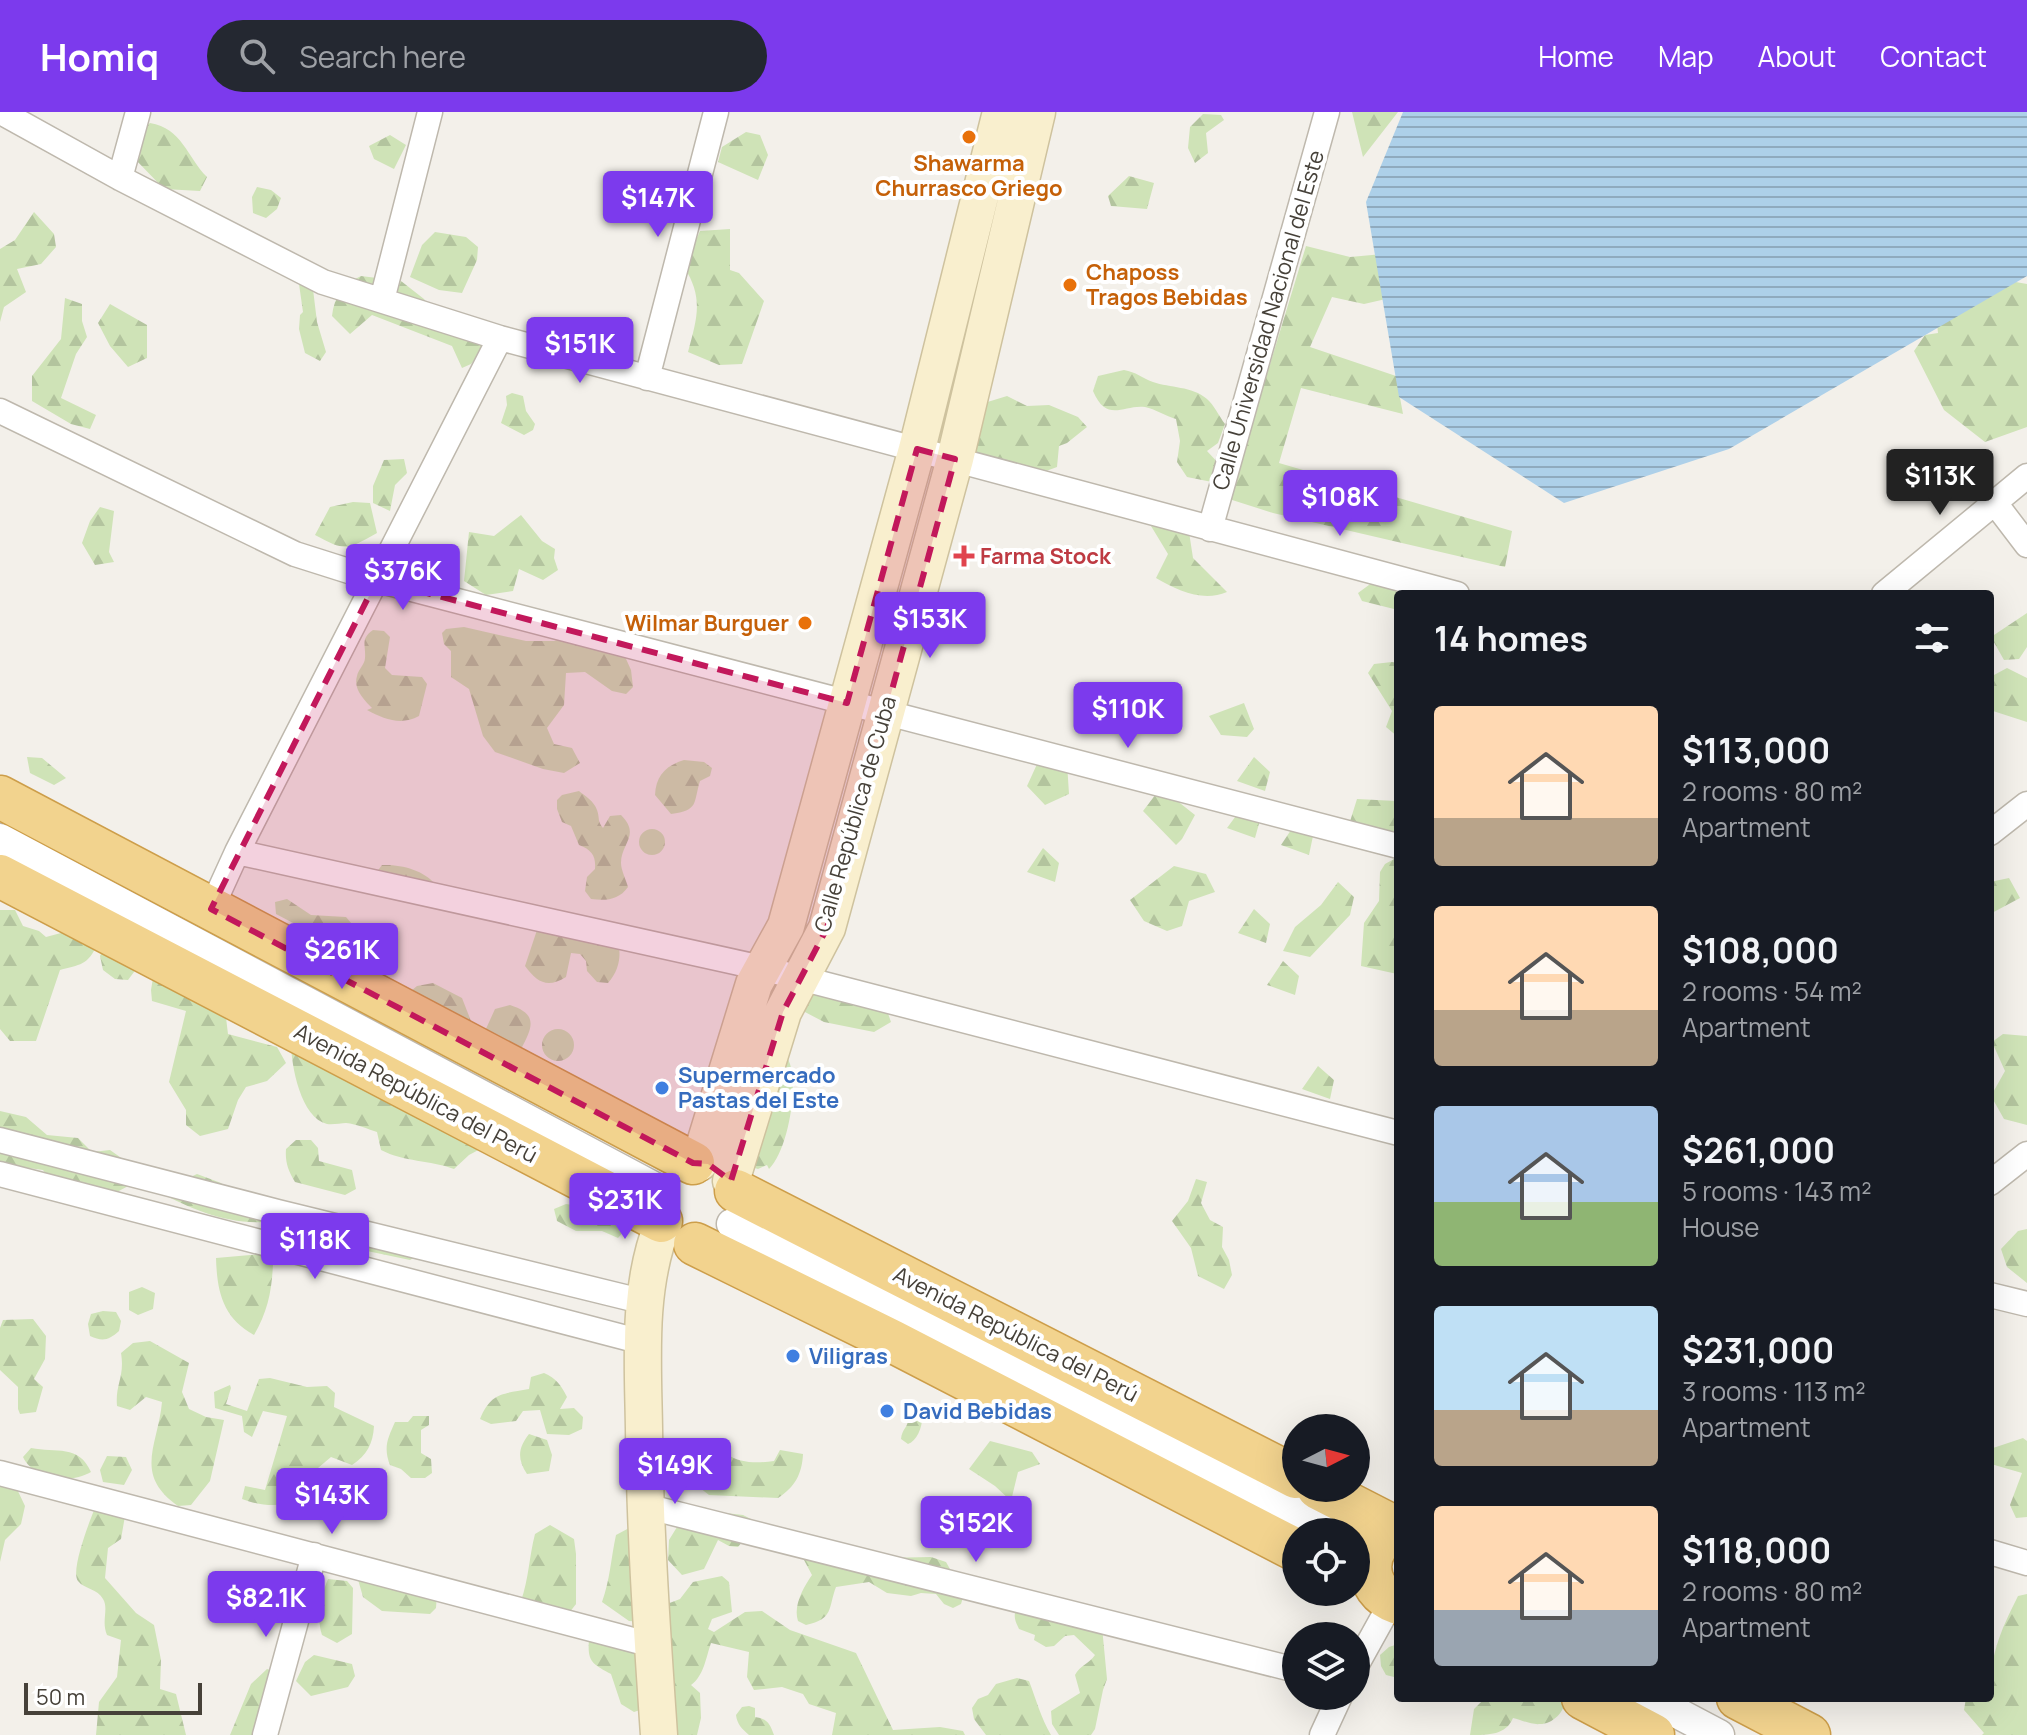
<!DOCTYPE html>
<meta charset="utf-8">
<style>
:root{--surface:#171b24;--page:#242831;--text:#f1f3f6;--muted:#9ea1a6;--accent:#7c3aed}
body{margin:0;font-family:Manrope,sans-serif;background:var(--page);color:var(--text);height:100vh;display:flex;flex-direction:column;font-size:30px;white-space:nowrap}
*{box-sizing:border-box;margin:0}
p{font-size:26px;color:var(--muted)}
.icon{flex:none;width:44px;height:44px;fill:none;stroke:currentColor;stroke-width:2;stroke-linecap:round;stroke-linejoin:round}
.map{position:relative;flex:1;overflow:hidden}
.panel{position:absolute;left:1394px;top:478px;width:600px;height:1112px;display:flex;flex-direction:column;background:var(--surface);border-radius:8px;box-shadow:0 8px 32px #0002}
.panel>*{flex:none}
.needle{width:52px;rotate:84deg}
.fabs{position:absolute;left:1282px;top:1302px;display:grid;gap:16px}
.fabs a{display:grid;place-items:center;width:88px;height:88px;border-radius:50%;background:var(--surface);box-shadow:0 8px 32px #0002;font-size:40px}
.scale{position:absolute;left:24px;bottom:20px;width:178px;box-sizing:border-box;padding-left:8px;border:4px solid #464139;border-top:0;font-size:22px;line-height:28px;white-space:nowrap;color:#464139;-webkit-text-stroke:6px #fff;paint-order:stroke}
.price{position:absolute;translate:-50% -68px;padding:0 18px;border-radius:8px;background:var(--accent);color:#fff;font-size:26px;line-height:52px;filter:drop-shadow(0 2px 4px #0008)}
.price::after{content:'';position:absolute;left:50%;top:48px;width:24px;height:18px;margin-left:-12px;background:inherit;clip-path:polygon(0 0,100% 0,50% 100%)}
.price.on{background:#222;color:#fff}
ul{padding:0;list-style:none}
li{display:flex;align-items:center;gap:24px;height:200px;padding:0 40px}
li span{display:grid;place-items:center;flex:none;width:224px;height:160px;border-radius:8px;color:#555}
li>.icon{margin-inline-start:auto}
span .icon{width:96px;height:96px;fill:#fffc;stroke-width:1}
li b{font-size:34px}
h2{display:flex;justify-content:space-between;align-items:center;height:96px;padding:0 40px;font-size:34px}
header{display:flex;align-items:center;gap:48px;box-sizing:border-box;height:112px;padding:0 40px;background:var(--accent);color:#fff}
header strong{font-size:38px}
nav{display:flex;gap:44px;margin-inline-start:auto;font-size:28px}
.search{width:560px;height:72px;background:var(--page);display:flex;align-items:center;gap:20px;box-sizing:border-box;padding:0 28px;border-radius:44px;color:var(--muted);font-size:30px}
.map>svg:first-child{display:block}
.forest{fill:url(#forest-firs)}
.water{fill:url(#water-rules)}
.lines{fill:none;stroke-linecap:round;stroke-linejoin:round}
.minor-casing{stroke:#beb8ad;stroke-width:27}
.tertiary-casing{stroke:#beb8ad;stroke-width:33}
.secondary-casing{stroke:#cec29e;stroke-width:39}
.trunk-casing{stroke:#cd9e4a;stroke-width:45}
.minor{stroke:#fff;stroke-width:24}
.tertiary{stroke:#fff;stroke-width:30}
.secondary{stroke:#f9efce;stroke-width:36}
.trunk{stroke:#f2d38e;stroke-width:42}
.marked{fill:#c2185b;fill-opacity:0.2;stroke:#c2185b;stroke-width:6;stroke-dasharray:16 10;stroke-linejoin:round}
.food-dot{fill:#e8710a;stroke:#fff;stroke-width:3}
.health-dot{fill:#e0444e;stroke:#fff;stroke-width:3}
.shop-dot{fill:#3f7fe0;stroke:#fff;stroke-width:3}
.labels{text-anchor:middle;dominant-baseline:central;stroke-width:8;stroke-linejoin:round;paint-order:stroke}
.food-label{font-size:22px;font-weight:bold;fill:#c56008;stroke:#fff}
.street-label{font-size:22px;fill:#464139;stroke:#fff}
.health-label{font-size:22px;font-weight:bold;fill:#be3a42;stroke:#fff;text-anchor:start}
.shop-label{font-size:22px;font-weight:bold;fill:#366cbe;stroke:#fff;text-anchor:start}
</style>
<header>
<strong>Homiq</strong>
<div class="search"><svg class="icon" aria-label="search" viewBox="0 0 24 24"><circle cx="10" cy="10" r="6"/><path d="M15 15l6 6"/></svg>Search here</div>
<nav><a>Home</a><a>Map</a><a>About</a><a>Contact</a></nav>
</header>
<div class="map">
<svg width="2027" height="1623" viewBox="0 0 2027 1623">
<defs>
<pattern id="forest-firs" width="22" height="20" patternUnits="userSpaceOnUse" patternTransform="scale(2)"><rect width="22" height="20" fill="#cfe3b7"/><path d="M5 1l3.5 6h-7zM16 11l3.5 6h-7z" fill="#b3c49e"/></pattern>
<pattern id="water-rules" width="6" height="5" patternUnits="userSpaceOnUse" patternTransform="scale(2)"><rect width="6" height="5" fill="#add0e9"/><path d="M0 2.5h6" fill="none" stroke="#8faabe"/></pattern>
</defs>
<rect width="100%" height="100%" fill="#f3f0ea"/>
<path class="forest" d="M1352 0H1398L1363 45Z
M1203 2 1221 3 1224 8 1206 21 1208 41 1195 51 1188 36 1190 15Z
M150 11C182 16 187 45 207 65L200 79 164 77 135 47 138 20Z
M746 20 760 23 768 43 758 68 718 50 722 35Z
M390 23 406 33 394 57 374 47 369 34Z
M1129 64 1154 71 1147 97 1111 94 1108 84Z
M257 75 271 78 281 86 277 97 266 106 253 101 252 85Z
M34 100 54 122 56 135 41 152 17 157 26 180 4 195 0 210V137L15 128Z
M730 117V158L739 161 764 189 742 252 719 253 688 240C697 206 704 186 684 155L700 119Z
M435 120 466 125 478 135 477 148 462 181 439 178 410 165 422 133Z
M1306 134 1350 145 1394 141 1399 184 1364 192 1332 185 1310 235 1396 264 1403 302 1301 276 1279 351 1512 419 1505 455 1273 401 1229 387Z
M297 158 312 169 317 210 326 240 320 249 305 241 299 217 300 203 303 200Z
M361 164 401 169 424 187 435 202 487 233 471 252 462 256 452 234 372 203 350 222 332 204C334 185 343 172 361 164Z
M1999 167 2027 172V315L1985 330 1944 298 1914 239 1925 223 1938 221 1937 211Z
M65 186 82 192V209L87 225 76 242 61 286 96 303 90 317 71 312 32 289V264L61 227Z
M110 192 147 213V246L128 255 110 234 98 211Z
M1124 258C1136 260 1142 266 1153 270 1170 276 1192 274 1207 287 1214 293 1219 304 1225 312L1218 331 1207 339 1221 354 1212 370 1187 365 1177 350 1180 329 1176 307C1166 304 1155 297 1145 295 1124 292 1107 312 1093 279L1098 264Z
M512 281 523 284 526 299 535 312 533 318 524 323 501 311 507 293 506 284Z
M1007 284 1027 294 1049 293 1078 305 1087 315 1067 331 1059 334 1057 355 1038 362 970 347 981 292Z
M404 347 407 361 395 373 390 399 373 391V374L384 348Z
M353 390 370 391 377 421C346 438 347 440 315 423L330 395Z
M100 395 114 399 109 440 114 450 95 453 82 431 90 409Z
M521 403 542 429 555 437 554 446 558 458 543 468 519 457 513 479 486 483 464 469 469 420 494 424Z
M1151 414 1173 415 1189 420 1193 446 1227 480C1203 490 1178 479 1156 466L1168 442Z
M1373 470 1439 482H1398V498L1362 489 1358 481Z
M2027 501V535L2019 547 2004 548 1991 525Z
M464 515 526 529H554L579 522 618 529 631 558 633 575 626 582 612 579 585 560 566 561 564 593 547 616 554 632 572 636 580 651 564 661 543 657 495 640 483 624 469 577 451 565V539L444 532 442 521 446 517Z
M373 518 384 519 390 525 385 556 392 563 422 565 427 572 419 604C401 614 384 607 367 598L372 596C364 588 353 577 357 564 358 558 365 552 365 546 366 533 360 527 373 518Z
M1392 550 1398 551V625L1386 615 1392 599 1368 561 1374 552Z
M2007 556 2027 566V610L1993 599 1990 573 1994 563Z
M1244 591 1254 617 1247 625 1221 623 1209 604Z
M27 645 42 646 66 666 54 673 30 661Z
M1254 645 1270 660 1265 679 1237 669Z
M684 648 704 650 712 656 710 664 700 669C693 692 699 698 671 702L655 683C656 664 665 654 684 648Z
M1038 650 1067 651 1069 682 1045 693 1027 674Z
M579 679C585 684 594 689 597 698 600 706 597 709 603 716L610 704 621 703C641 723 621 731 621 751 621 758 626 768 628 775 619 788 606 789 591 787L585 779 587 765 595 757C596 744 592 738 579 733L571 714 562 710 557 697V688L562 683Z
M1166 680 1195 703 1182 727 1176 733 1143 699 1156 682Z
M1357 687 1396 689 1398 719 1394 726 1347 719Z
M1244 693 1260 708 1255 726 1227 716Z
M1297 709 1313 724 1309 743 1281 733Z
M639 730a13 13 0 1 1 26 0a13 13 0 1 1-26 0Z
M1043 736 1059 751 1055 770 1027 760Z
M1394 747H1398L1397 862 1361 854 1364 811 1379 789 1380 760 1385 752Z
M382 753C400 752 424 758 435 772L522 795 534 792C559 805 587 801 613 813 621 833 624 853 608 871L597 870 587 859 586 849 580 842 571 841 566 865C547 877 537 870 525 854L537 818 376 761Z
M1174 754 1206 762 1215 780 1189 789 1182 814 1167 819 1144 809 1130 788Z
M2009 766 2020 786 1990 802V770Z
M1338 770 1354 785 1350 803 1310 845 1283 839 1295 815 1321 793Z
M287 787 311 803 346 805 357 818 364 833 387 839 390 849 381 857 367 859 351 845 335 841 312 821 276 802 275 790Z
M1254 797 1270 812 1266 831 1238 821Z
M0 798H15L23 814 39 819 46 825 61 821 71 811 97 832C89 853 79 853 60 858L36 929H10L0 917Z
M105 834 137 849 134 860 128 868 115 867 103 858 100 844Z
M1283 849 1299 864 1295 883 1267 873Z
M154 860 224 889 228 922 277 935 286 951 267 969 246 975 238 988 228 1017 200 1024 186 1013V998L169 970 186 899 152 889 151 878Z
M813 861 882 884 891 910 874 920 824 910 803 899Z
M433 871 462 886 471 909 466 920 405 884 417 874Z
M510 893C538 902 533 915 521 937L485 919 495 897Z
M542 933a16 16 0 1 1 32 0a16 16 0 1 1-32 0Z
M2003 922 2027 924V1013L2004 1007 1991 984 2005 959 1992 930Z
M291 930 484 1035 469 1043 454 1057C430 1048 404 1050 381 1038L377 1020C367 1017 357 1012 346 1011 341 1011 333 1013 327 1012 301 1006 291 954 291 930Z
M782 934C784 940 788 946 790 952 798 977 788 1038 769 1057L767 1053 758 1057 725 1047Z
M1318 954 1334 968 1330 987 1302 977Z
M0 999 26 1005 47 1023 78 1026 92 1040 110 1038 127 1050 130 1073 117 1080 53 1072 43 1058 0 1052Z
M296 1028H311L318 1036 319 1049 352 1058 356 1077 345 1083 295 1070C288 1058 285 1050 286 1037Z
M197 1062 221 1071 240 1093 265 1099 264 1110C226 1112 192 1097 158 1080Z
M1196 1067 1207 1070 1201 1091 1210 1108 1223 1115 1222 1135 1229 1148 1232 1163 1224 1177 1198 1164 1191 1136 1172 1109 1188 1089Z
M566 1092 586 1095 591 1098 601 1093 629 1102 625 1118 618 1126 602 1119H576L557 1109 554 1097Z
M2027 1117V1171L2007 1155 2001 1137 2018 1119Z
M317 1120 420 1142 410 1148 329 1131Z
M263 1142 273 1151C272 1178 268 1199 254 1223 223 1206 217 1180 216 1146Z
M142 1175 155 1181 153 1197 138 1203 129 1198V1180Z
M103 1199 116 1200 121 1209 119 1219C109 1228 103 1230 90 1224L88 1212 91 1202Z
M33 1207 46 1224 45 1247 34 1267 43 1275 36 1300 20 1302 18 1297V1275L0 1258V1216L3 1208Z
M150 1229 189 1251 182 1280 189 1297 206 1305 224 1308 210 1369 191 1393 178 1394C133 1362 158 1334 162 1290L146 1285 130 1298 117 1294C115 1272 125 1265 121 1241L133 1231Z
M544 1261C556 1266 561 1273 567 1285L560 1297 574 1296 583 1305 582 1317 569 1323 547 1322 540 1298 523 1299 516 1309 491 1312 480 1307C491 1280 503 1282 529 1277L531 1265Z
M270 1266 307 1275 327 1274 335 1281 334 1295 374 1314C373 1332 367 1343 352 1353L331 1345 318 1356 299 1390C278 1394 263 1395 242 1387L245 1374 265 1378 287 1304 263 1299 252 1325 244 1320 242 1304 215 1296 214 1280 230 1273 231 1276 226 1292 247 1299 259 1267Z
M917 1295 921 1297C925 1308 919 1328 908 1332L901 1327C902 1315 910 1316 908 1301Z
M413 1304H429V1313L421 1318V1341L431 1347 432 1361 425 1366H411L401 1357 390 1353C383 1335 388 1326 395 1310H408Z
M529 1322 547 1328 552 1343 549 1359 527 1362C517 1347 518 1336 529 1322Z
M2023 1326 2027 1329V1405L2016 1406 2010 1393 2022 1361 1991 1352 1990 1337Z
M704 1329C717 1331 718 1334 727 1342 740 1352 759 1351 774 1349L780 1338 803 1342C802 1362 795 1375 778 1386L709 1383 695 1372 678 1365 676 1342 688 1333Z
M990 1329 1032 1340 1040 1352 1018 1360 1011 1389 995 1374 969 1357Z
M31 1336C56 1341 79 1332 91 1360 71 1372 34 1368 23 1345Z
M107 1344 126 1345 132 1358 124 1373 103 1370 100 1358Z
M0 1367 16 1375 25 1394 21 1412 5 1428 0 1450Z
M690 1394 704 1395 717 1400 743 1403 755 1409 753 1417 738 1435 729 1434 718 1428 704 1457 682 1463 668 1448 669 1428Z
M95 1396 125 1404 121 1427 108 1436 105 1466 136 1501 154 1513 161 1548 160 1577 176 1582 186 1623H96L99 1590 117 1565 121 1528 107 1523C101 1509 109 1497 103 1487 98 1477 84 1477 78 1469 70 1459 90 1408 95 1396Z
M550 1413 574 1427 576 1442V1492L563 1509 521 1489C529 1466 529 1445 535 1422Z
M631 1415 644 1510 629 1509 602 1490C610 1468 611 1446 616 1423Z
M809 1439 883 1446 931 1445 946 1450 964 1482 961 1492 953 1496 944 1492 936 1482 921 1481 911 1484 887 1481 869 1470 836 1475C828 1496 834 1507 806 1513L798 1509C793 1494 803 1476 812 1463L804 1448Z
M379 1447 400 1457 437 1482 436 1496 430 1502 382 1499 363 1485 357 1464 359 1450Z
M722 1464 729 1470 732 1500 712 1507 708 1517 714 1520 745 1500 762 1499 790 1518 856 1541 893 1618 940 1615 963 1619 965 1623H832L836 1601 809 1592 803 1582 782 1575 754 1578 747 1565 749 1540 711 1531C706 1545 704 1564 691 1573L700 1581 701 1606 697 1623H666L667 1492 680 1487 693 1470Z
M328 1467 347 1469 353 1476 352 1522 337 1531 322 1523C316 1505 321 1484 328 1467Z
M2027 1482V1623H1982L1984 1621 1964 1598 1966 1586H1990C1990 1543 1999 1522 2018 1484Z
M1018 1492 1102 1515 1107 1567 1103 1578 1095 1617 1091 1623H1059L1052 1612 1051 1599 1080 1581 1075 1563C1080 1553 1089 1552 1095 1543L1074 1523 1065 1524 1054 1534 1046 1535 1034 1528 1035 1523 1019 1517C1014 1507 1013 1503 1018 1492Z
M649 1523 643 1597 634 1600 621 1592 611 1562C593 1552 587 1550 589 1528Z
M1398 1532V1566L1386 1563 1381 1554 1380 1543 1389 1535Z
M314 1543 352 1552 355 1564 348 1575 311 1584 296 1569 305 1550Z
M267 1557 276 1560 259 1623H230L251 1572Z
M1017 1566 1029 1569C1036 1587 1041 1606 1051 1623H986L974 1607 972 1596 978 1587 988 1583 996 1572Z
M1485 1586H1565C1566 1599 1553 1612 1540 1612 1532 1613 1521 1608 1513 1606 1506 1623 1489 1623 1470 1623L1474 1597Z
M749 1594 755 1596V1605C768 1607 770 1612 774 1623H749C742 1617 737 1612 736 1603L742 1595Z"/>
<path class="water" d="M1403 0H2027V164L1729 337 1564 391 1399 285 1366 90Z"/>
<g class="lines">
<g class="minor-casing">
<path id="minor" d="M1 0 120 66 323 170 500 226 1457 482
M120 66 138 0
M382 188 430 0
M647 266 716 0
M0 299 295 442 377 468 1398 734
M1995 391 2027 433
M1210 417 1327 0
M1884 482 2027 364
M1990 721 2027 692
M237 740 762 856 1398 1021
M211 797 237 740 500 226
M0 1028 278 1100 645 1190
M0 1062 642 1230
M1990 1071 2027 1042
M1990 1183 2027 1192
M0 1361 652 1533
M645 1394 1296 1558
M1990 1440 2027 1451
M1356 1554 1392 1489
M265 1623 314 1443
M1322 1623 1340 1584"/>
</g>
<g class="tertiary-casing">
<path id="tertiary" d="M0 727 659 1078
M732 1112 1335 1420
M1649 1586 1719 1623"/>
</g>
<g class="secondary-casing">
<path id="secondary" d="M699 1051 754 872 786 814 917 337 1001 0
M731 1069 783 900 827 816 955 347 1037 0
M659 1623C652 1521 645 1419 644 1317 643 1248 637 1177 663 1111"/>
</g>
<g class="trunk-casing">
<path id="trunk" d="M0 685 693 1051
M0 764 661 1109
M736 1079 1296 1365
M695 1132 892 1229 1296 1438
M1318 1376 1398 1417
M1398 1417C1362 1431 1360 1478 1398 1491
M1583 1586 1653 1623
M1738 1586 1809 1623"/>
</g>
<use href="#minor" class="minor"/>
<use href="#tertiary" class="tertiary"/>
<use href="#secondary" class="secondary"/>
<use href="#trunk" class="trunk"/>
</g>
<path class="marked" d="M917 337 955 347 827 816 783 900 731 1069 708 1052 693 1051 211 797 377 468 847 591Z"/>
<g class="food-dot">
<circle cx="969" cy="25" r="8"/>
<circle cx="1070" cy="173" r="8"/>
<circle cx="805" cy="511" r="8"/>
</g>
<path class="health-dot" d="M960 432h8v8h8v8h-8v8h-8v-8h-8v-8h8z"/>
<g class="shop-dot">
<circle cx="662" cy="976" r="8"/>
<circle cx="793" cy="1244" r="8"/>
<circle cx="887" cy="1299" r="8"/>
</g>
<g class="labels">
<g class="food-label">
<text x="969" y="51">Shawarma<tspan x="969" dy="25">Churrasco Griego</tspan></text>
<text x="1086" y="160" text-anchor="start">Chaposs<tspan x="1086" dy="25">Tragos Bebidas</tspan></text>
<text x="789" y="511" text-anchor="end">Wilmar Burguer</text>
</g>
<g class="street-label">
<text transform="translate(1268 208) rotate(-74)">Calle Universidad Nacional del Este</text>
<text transform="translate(855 702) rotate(-74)">Calle República de Cuba</text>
<text transform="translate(416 981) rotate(28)">Avenida República del Perú</text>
<text transform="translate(1016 1222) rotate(27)">Avenida República del Perú</text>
</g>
<g class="health-label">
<text x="980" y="444">Farma Stock</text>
</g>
<g class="shop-label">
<text x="678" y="963">Supermercado<tspan x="678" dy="25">Pastas del Este</tspan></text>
<text x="809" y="1244">Viligras</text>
<text x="903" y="1299">David Bebidas</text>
</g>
</g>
</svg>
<div class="fabs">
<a><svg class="needle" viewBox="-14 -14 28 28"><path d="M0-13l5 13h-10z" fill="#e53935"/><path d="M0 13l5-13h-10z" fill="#9ea1a6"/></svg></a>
<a><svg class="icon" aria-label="locate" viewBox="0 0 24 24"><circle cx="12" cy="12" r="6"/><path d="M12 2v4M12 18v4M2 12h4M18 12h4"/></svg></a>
<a><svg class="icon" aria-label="layers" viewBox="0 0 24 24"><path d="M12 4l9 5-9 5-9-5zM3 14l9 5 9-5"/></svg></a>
</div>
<div class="scale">50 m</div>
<b class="price" style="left:658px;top:127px">$147K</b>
<b class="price" style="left:580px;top:273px">$151K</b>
<b class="price on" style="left:1940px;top:405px">$113K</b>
<b class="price" style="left:1340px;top:426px">$108K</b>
<b class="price" style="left:403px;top:500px">$376K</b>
<b class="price" style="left:930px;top:548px">$153K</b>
<b class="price" style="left:1128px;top:638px">$110K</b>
<b class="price" style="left:342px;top:879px">$261K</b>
<b class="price" style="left:625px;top:1129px">$231K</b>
<b class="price" style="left:315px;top:1169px">$118K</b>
<b class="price" style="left:675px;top:1394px">$149K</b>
<b class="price" style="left:332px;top:1424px">$143K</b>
<b class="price" style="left:976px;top:1452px">$152K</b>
<b class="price" style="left:266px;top:1527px">$82.1K</b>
<section class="panel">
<h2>14 homes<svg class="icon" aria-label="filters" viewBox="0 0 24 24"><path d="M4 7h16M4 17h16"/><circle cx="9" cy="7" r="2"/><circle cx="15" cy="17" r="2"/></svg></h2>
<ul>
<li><span style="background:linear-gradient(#ffd9b3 70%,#b9a48a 0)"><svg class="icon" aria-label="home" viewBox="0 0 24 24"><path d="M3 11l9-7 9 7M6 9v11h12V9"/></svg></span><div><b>$113,000</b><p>2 rooms · 80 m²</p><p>Apartment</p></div></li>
<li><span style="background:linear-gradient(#ffd9b3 65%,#b9a48a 0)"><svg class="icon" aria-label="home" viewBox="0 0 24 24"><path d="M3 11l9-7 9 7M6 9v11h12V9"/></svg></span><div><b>$108,000</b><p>2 rooms · 54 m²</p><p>Apartment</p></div></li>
<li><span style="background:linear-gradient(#a9c7e8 60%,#8fb573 0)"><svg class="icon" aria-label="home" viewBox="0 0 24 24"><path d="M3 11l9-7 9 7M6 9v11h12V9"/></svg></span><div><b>$261,000</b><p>5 rooms · 143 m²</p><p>House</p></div></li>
<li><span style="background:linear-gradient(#bfe0f5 65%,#b9a48a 0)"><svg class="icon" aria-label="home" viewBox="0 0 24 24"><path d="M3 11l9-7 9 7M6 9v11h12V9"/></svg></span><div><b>$231,000</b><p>3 rooms · 113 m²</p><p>Apartment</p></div></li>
<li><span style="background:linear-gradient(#ffd9b3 65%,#9aa5b1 0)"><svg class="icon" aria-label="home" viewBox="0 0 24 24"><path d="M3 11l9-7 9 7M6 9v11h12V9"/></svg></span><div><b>$118,000</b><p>2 rooms · 80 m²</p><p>Apartment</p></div></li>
</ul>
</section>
</div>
